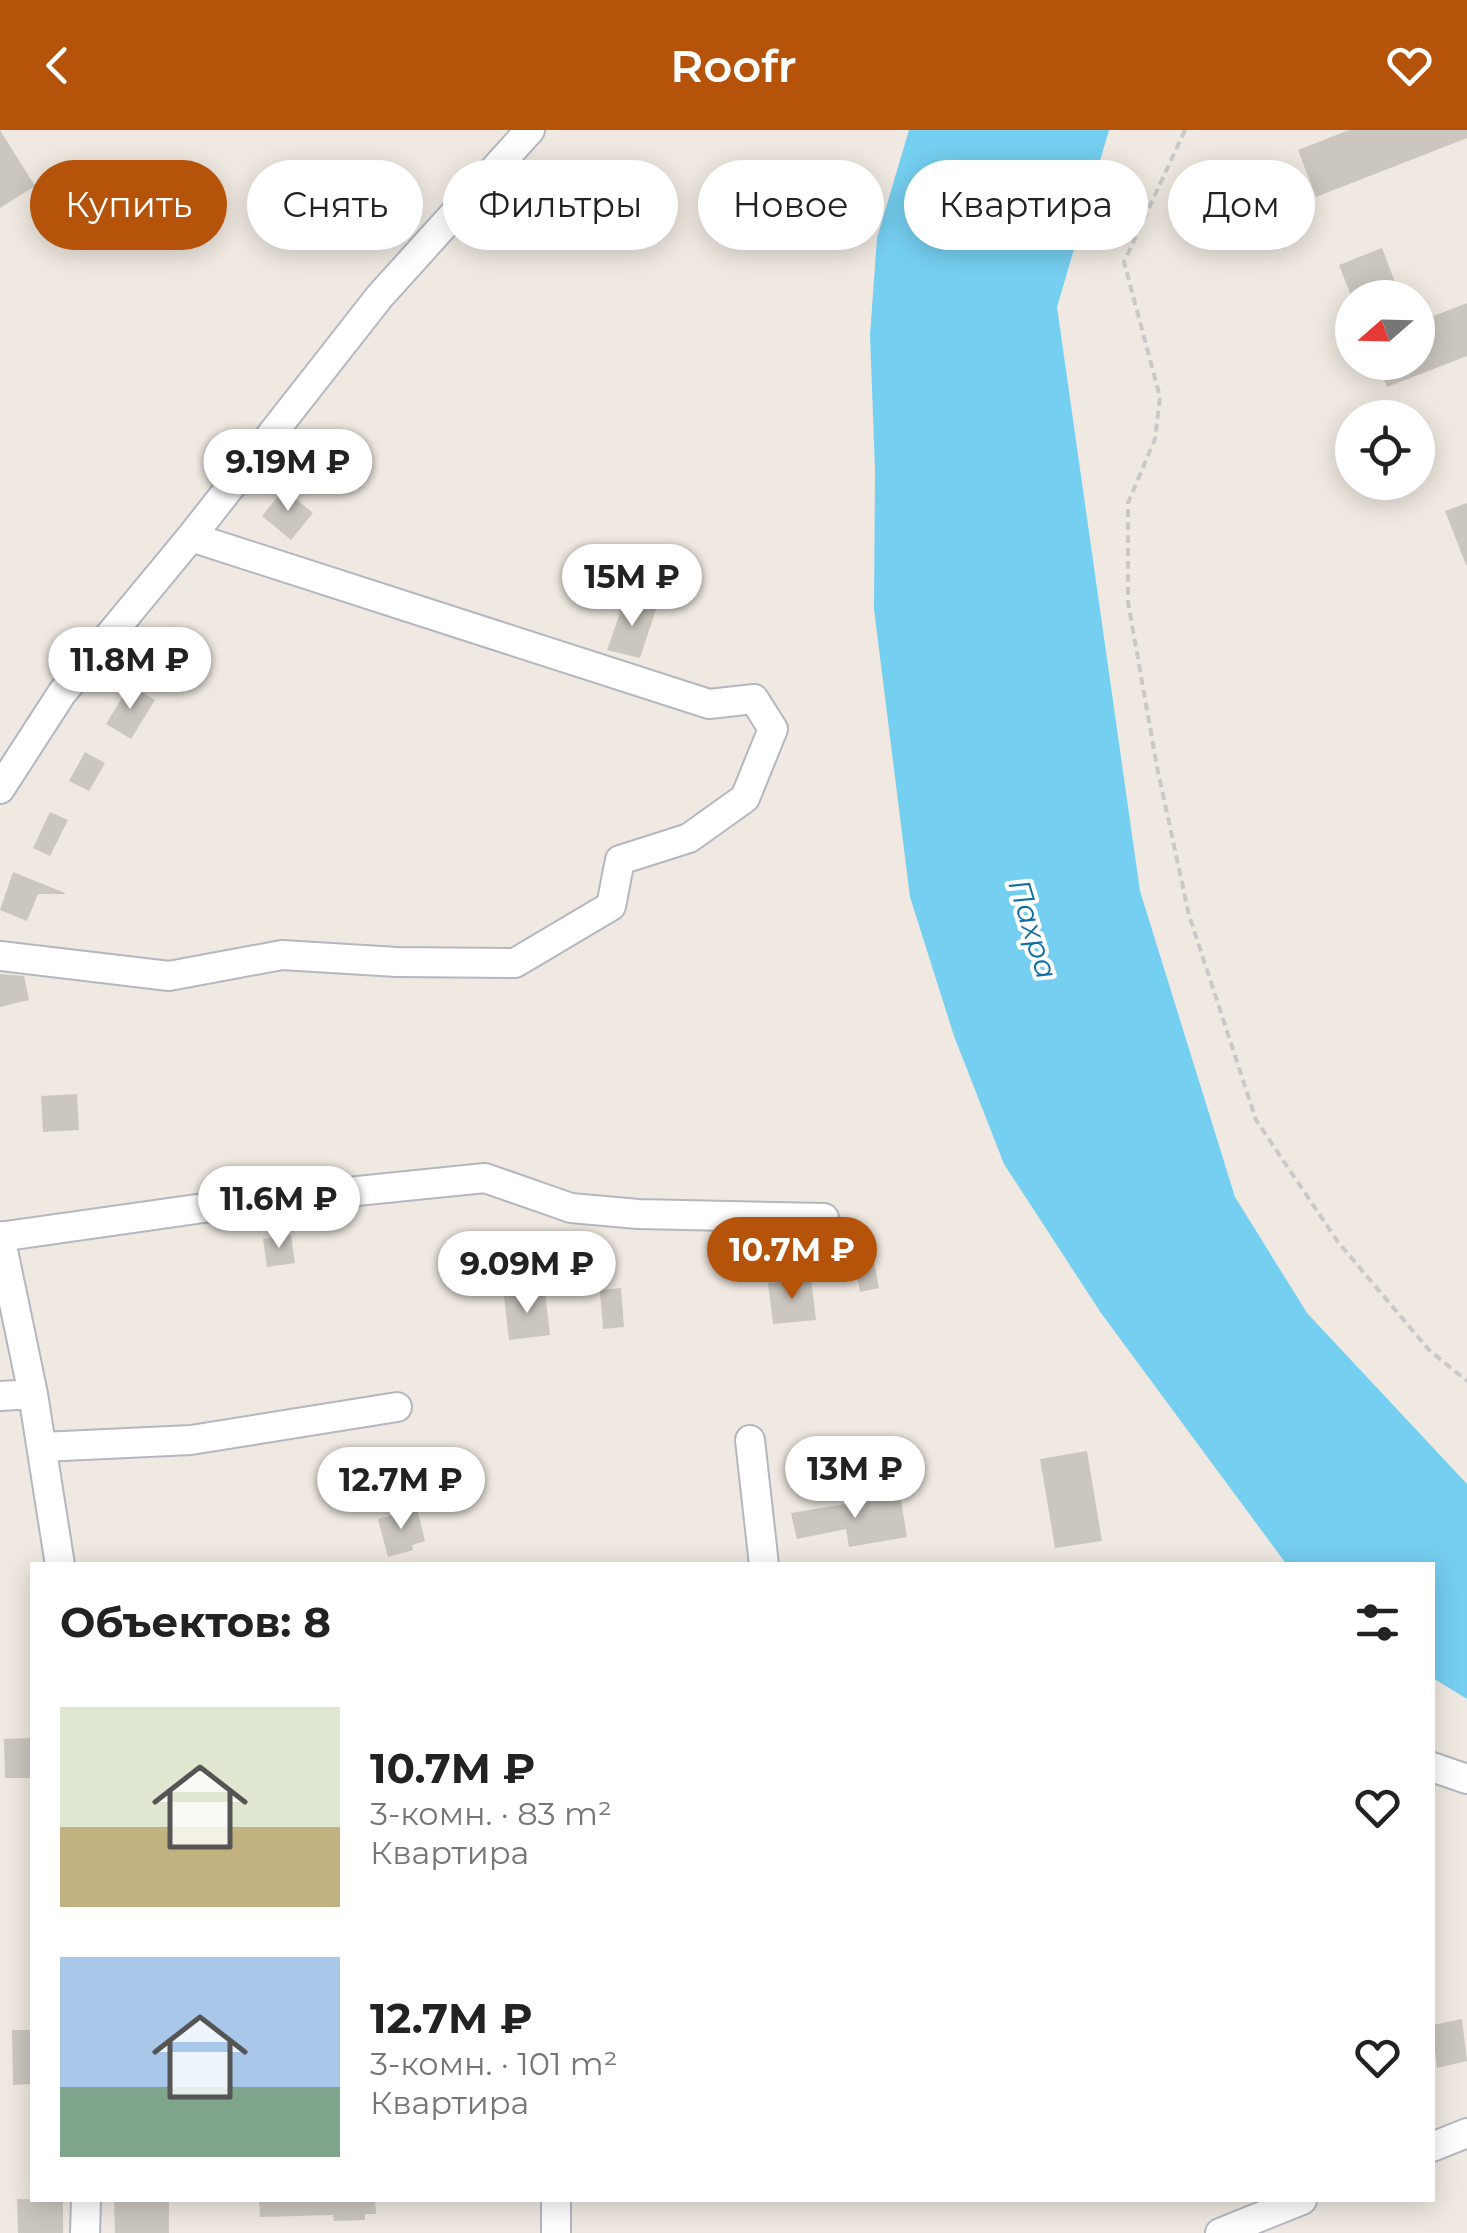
<!DOCTYPE html>
<html lang="ru">
<meta charset="utf-8">
<style>
:root{--surface:#fff;--page:#f2f2f2;--text:#222;--muted:#767676;--accent:#b45309}
body{margin:0;font-family:Montserrat,sans-serif;background:var(--page);color:var(--text);height:100vh;display:flex;flex-direction:column;font-size:38px;white-space:nowrap}
*{box-sizing:border-box;margin:0}
p{font-size:32px;color:var(--muted)}
.icon{flex:none;width:55px;height:55px;fill:none;stroke:currentColor;stroke-width:2;stroke-linecap:round;stroke-linejoin:round}
.map{position:relative;flex:1;overflow:hidden}
.side{position:absolute;left:30px;top:1432px;width:1405px;height:640px;display:flex;flex-direction:column;background:var(--surface);border-radius:0px;box-shadow:0 5px 25px #0003}
.side>*{flex:none}
.top-card{position:absolute;left:30px;top:30px;width:1408px;height:90px;display:flex;gap:20px}
.needle{width:65px;rotate:250deg}
.tools{position:absolute;left:1335px;top:150px;display:grid;gap:20px}
.tools a{display:grid;place-items:center;width:100px;height:100px;border-radius:50%;background:var(--surface);box-shadow:0 5px 25px #0003;font-size:50px}
.price{position:absolute;translate:-50% -85px;padding:0 22px;border-radius:35px;background:#fff;color:#222;font-size:32px;line-height:65px;filter:drop-shadow(0 2px 5px #0008)}
.price::after{content:'';position:absolute;left:50%;top:60px;width:30px;height:22px;margin-left:-15px;background:inherit;clip-path:polygon(0 0,100% 0,50% 100%)}
.price.active{background:var(--accent);color:#fff}
ul{padding:0;list-style:none}
li{display:flex;align-items:center;gap:30px;height:250px;padding:0 30px}
li span{display:grid;place-items:center;flex:none;width:280px;height:200px;border-radius:0px;color:#555}
li>.icon{margin-inline-start:auto}
span .icon{width:120px;height:120px;fill:#fffc;stroke-width:1}
li b{font-size:42px}
h2{display:flex;justify-content:space-between;align-items:center;height:120px;padding:0 30px;font-size:42px}
.tag{padding:0 35px;border-radius:45px;background:var(--surface);box-shadow:0 5px 25px #0003;font-size:35px;line-height:90px}
.tag.active{background:var(--accent);color:#fff}
header{display:flex;justify-content:space-between;align-items:center;height:130px;padding:0 30px;background:var(--accent);color:#fff;font-size:45px;font-weight:600}
.map>svg:first-child{display:block}
.water{fill:#75cff0}
.building{fill:#cbc7bf}
.lines{fill:none;stroke-linecap:round;stroke-linejoin:round}
.minor-casing{stroke:#b4b7c1;stroke-width:32}
.path{stroke:#c9c9c9;stroke-width:4;stroke-dasharray:8 5;stroke-linecap:butt}
.minor{stroke:#fff;stroke-width:28}
.labels{text-anchor:middle;dominant-baseline:central;stroke-width:8;stroke-linejoin:round;paint-order:stroke}
.water-label{font-size:30px;font-style:italic;fill:#0d6fa3;stroke:#fff}
</style>
<header><svg class="icon" aria-label="back" viewBox="0 0 24 24"><path d="M15 5l-7 7 7 7"/></svg>Roofr<svg class="icon" aria-label="heart" viewBox="0 0 24 24"><path d="M12 20l-8-8c-3-5 5-10 8-4 3-6 11-1 8 4z"/></svg></header>
<div class="map">
<svg width="1467" height="2103" viewBox="0 0 1467 2103">
<rect width="100%" height="100%" fill="#efe9e1"/>
<path class="water" d="M909 0H1109L1057 177 1140 761 1235 1067 1307 1183 1467 1354V1569L1433 1548 1432 1435H1287L1101 1183 1004 1034 954 906 910 767 874 479 875 340 870 205 877 108Z"/>
<path class="building" d="M0 0 35 56 0 78Z
M1349 0H1467V8L1316 67 1298 20Z
M1382 118 1401 168H1352L1339 135Z
M1467 173V226L1387 257 1377 232H1418V192Z
M284 359 313 383 291 410 262 386Z
M1467 373V435H1466L1445 381Z
M625 469 656 479 640 528 607 520Z
M130 555 155 570 131 609 106 594Z
M85 622 105 633 89 661 69 651Z
M50 682 68 690 50 726 33 718Z
M13 742 65 763V764H38L27 791 0 780Z
M0 844 24 846 29 870 0 877Z
M77 964 79 1000 43 1002 41 966Z
M291 1105 295 1133 267 1137 263 1109Z
M873 1127 879 1158 860 1162 854 1131Z
M811 1149 816 1190 773 1194 768 1153Z
M621 1158 624 1197 603 1199 600 1160Z
M545 1162 550 1205 509 1210 504 1166Z
M1087 1321 1102 1411 1055 1418 1040 1329Z
M814 1325 817 1346 789 1350 786 1329Z
M900 1365 907 1407 849 1417 846 1399 797 1409 791 1383Z
M417 1379 425 1411 412 1415 413 1420 388 1427 378 1389Z
M32 1608V1648H5L4 1609Z
M1462 1889 1467 1931 1437 1938 1432 1895Z
M12 1900H32V1954L13 1955Z
M17 2069 63 2070V2103H18Z
M114 2070H169V2103H115Z
M259 2070H375L376 2084H365V2090L334 2091 333 2085 260 2087Z"/>
<g class="lines">
<g class="minor-casing">
<path id="minor" d="M0 659 62 563 191 407 380 166 530 0
M0 826 169 846 282 825 397 832 515 833 611 776 620 730 689 708 745 668 773 599 754 569 709 574 191 407
M0 1106 33 1264 60 1435
M0 1107 239 1073 485 1048 571 1078 638 1084 824 1088
M0 1266 33 1264
M750 1310 764 1435
M42 1317 191 1310 397 1277
M1432 1637 1467 1649
M1432 2017 1467 2003
M85 2103 86 2070
M556 2103V2070
M1220 2103 1302 2070"/>
</g>
<path class="path" d="M1185 0 1124 132 1160 267 1155 309 1128 373V472L1157 637 1189 785 1256 990 1338 1112 1429 1220 1467 1251"/>
<use href="#minor" class="minor"/>
</g>
<g class="labels">
<g class="water-label">
<text transform="translate(1033 799) rotate(73)">Пахра</text>
</g>
</g>
</svg>
<div class="tools">
<a><svg class="needle" viewBox="-14 -14 28 28"><path d="M0-13l5 13h-10z" fill="#e53935"/><path d="M0 13l5-13h-10z" fill="#767676"/></svg></a>
<a><svg class="icon" aria-label="locate" viewBox="0 0 24 24"><circle cx="12" cy="12" r="6"/><path d="M12 2v4M12 18v4M2 12h4M18 12h4"/></svg></a>
</div>
<b class="price" style="left:288px;top:384px">9.19M ₽</b>
<b class="price" style="left:632px;top:499px">15M ₽</b>
<b class="price" style="left:130px;top:582px">11.8M ₽</b>
<b class="price" style="left:279px;top:1121px">11.6M ₽</b>
<b class="price active" style="left:792px;top:1172px">10.7M ₽</b>
<b class="price" style="left:527px;top:1186px">9.09M ₽</b>
<b class="price" style="left:855px;top:1391px">13M ₽</b>
<b class="price" style="left:401px;top:1402px">12.7M ₽</b>
<div class="top-card">
<a class="tag active">Купить</a>
<a class="tag">Снять</a>
<a class="tag">Фильтры</a>
<a class="tag">Новое</a>
<a class="tag">Квартира</a>
<a class="tag">Дом</a>
</div>
<section class="side">
<h2>Объектов: 8<svg class="icon" aria-label="filters" viewBox="0 0 24 24"><path d="M4 7h16M4 17h16"/><circle cx="9" cy="7" r="2"/><circle cx="15" cy="17" r="2"/></svg></h2>
<ul>
<li><span style="background:linear-gradient(#dfe7d0 60%,#c2b280 0)"><svg class="icon" aria-label="home" viewBox="0 0 24 24"><path d="M3 11l9-7 9 7M6 9v11h12V9"/></svg></span><div><b>10.7M ₽</b><p>3-комн. · 83 m²</p><p>Квартира</p></div><svg class="icon" aria-label="heart" viewBox="0 0 24 24"><path d="M12 20l-8-8c-3-5 5-10 8-4 3-6 11-1 8 4z"/></svg></li>
<li><span style="background:linear-gradient(#a9c7e8 65%,#7fa58c 0)"><svg class="icon" aria-label="home" viewBox="0 0 24 24"><path d="M3 11l9-7 9 7M6 9v11h12V9"/></svg></span><div><b>12.7M ₽</b><p>3-комн. · 101 m²</p><p>Квартира</p></div><svg class="icon" aria-label="heart" viewBox="0 0 24 24"><path d="M12 20l-8-8c-3-5 5-10 8-4 3-6 11-1 8 4z"/></svg></li>
</ul>
</section>
</div>
